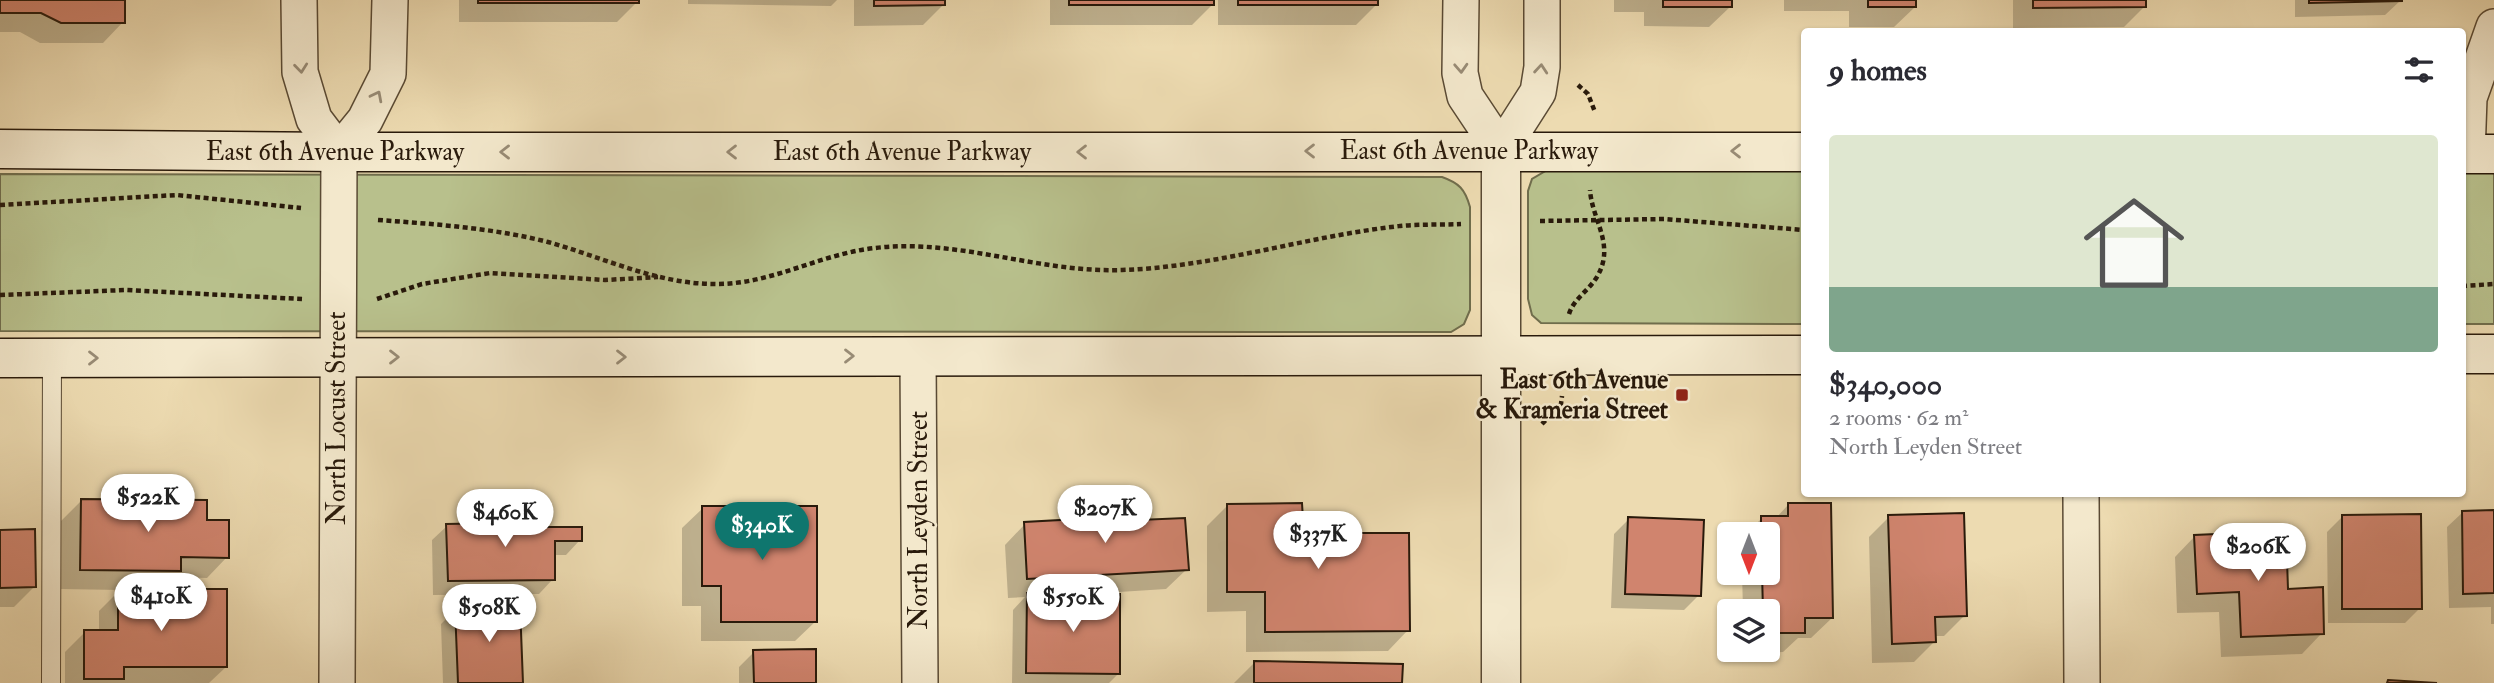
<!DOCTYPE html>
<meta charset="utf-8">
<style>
:root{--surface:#fff;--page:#f7f7f7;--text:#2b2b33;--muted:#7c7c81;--accent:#0f766e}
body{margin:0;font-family:"IM FELL Double Pica",serif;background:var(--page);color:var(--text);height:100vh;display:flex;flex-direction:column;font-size:26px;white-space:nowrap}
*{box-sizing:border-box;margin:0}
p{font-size:23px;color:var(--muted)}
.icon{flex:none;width:38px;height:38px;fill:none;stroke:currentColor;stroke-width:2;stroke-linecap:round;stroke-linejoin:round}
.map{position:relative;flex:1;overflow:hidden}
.side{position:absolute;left:1801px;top:28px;width:665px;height:469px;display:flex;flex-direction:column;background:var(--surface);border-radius:7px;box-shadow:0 2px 5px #0004}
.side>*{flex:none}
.needle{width:46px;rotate:180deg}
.buttons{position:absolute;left:1717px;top:522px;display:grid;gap:14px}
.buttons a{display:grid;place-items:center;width:63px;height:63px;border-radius:7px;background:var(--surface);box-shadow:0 2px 5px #0004;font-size:35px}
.price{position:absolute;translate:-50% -60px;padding:0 16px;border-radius:24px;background:#fff;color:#222;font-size:23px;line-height:46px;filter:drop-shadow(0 2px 4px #0008)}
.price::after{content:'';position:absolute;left:50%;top:42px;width:21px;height:16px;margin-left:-10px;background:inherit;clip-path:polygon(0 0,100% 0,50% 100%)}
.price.selected{background:var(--accent);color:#fff}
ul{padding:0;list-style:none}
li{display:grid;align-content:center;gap:14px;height:371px;padding:0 28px}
li span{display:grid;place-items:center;height:217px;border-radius:7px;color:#555}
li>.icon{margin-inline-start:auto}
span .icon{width:126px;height:126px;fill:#fffc;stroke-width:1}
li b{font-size:30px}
h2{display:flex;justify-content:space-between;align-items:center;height:84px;padding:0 28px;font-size:30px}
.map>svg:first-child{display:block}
.green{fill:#b8c08c;stroke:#706d4c;stroke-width:2}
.shadow{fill:#0003}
.building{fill:#d0846e;stroke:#291a0b;stroke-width:2}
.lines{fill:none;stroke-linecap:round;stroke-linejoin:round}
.service-casing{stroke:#5a4a34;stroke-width:20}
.minor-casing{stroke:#5a4a34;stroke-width:38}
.tertiary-casing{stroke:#5a4a34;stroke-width:41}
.secondary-casing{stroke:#291a0b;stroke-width:41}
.path{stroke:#291a0b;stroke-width:4.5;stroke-dasharray:5 3.5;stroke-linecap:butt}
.service{stroke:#f3e8cc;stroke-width:18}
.minor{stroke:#f3e8cc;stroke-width:35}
.tertiary{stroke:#f3e8cc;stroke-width:38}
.secondary{stroke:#f3e8cc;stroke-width:38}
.oneway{stroke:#988b75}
.poi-dot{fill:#8f2418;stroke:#f3e8cc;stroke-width:2.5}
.labels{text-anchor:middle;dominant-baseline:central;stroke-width:5;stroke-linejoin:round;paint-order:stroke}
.street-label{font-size:26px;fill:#291a0b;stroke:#f3e8cc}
.poi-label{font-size:26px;font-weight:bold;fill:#291a0b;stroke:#f3e8cc;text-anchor:end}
</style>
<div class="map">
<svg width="2494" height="683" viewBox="0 0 2494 683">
<rect width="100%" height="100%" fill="#eddbb1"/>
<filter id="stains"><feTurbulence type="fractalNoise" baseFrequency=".00286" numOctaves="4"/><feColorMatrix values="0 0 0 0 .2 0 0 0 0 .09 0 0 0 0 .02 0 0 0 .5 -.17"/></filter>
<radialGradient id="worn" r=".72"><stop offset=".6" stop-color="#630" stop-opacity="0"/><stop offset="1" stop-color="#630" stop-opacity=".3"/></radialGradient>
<path class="green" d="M1549 169H1804V324L1541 323 1532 315 1528 299V191L1532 179Z
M2462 169H2494V324H2462Z
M0 174 1442 177C1459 183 1465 189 1470 207V310L1464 324 1451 332 0 331Z"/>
<path class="shadow" d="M0 0H123V22L103 43H40L20 32H0Z
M459 0H637V2L617 22H459Z
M688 0H837L831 6 688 4Z
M854 0H943V5L923 25 854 26Z
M1050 0H1212V5L1192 25H1050Z
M1218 0H1376V5L1356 25H1218Z
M1614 0H1730V7L1709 27 1644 26V12H1614Z
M1784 0H1915V7L1894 27H1849V11H1784Z
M2013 0H2144V7L2124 27 2013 28Z
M2295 0H2400V1L2385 15 2295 17Z
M82 500 205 522 227 557 207 578 172 577 158 591 226 667 209 683H65V652L85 632H99V611L120 590 60 589 61 521Z
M1788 505 1832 618 1811 638H1798L1783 652 1744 653V649H1768V611H1743L1742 572H1768V534H1746L1762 518H1776Z
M1227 506 1301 521 1337 534 1408 630 1388 651 1246 652V611L1207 612V526Z
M703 508 816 621 795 641H701V606H682V528Z
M1097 509 1187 569 1166 589 1119 592 1118 674 1109 683H1012L1013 610 1025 597 1008 598 1005 545 1025 524 1085 521Z
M500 511 529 529 580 540 566 555H553V579L539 594 433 595 432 540 447 526 485 525Z
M2494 512V624H2491V607L2449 608 2447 527 2462 513Z
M1889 517 1965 615 1944 636H1934L1935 641 1914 662 1872 663 1869 537Z
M2342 517 2420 608 2405 623H2328L2327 532Z
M1629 519 1699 595 1684 610 1611 608 1614 534Z
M0 532 34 587 14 607H0Z
M2195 536 2286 591 2322 633 2302 654 2221 657 2219 612 2177 613 2175 557Z
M456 609 521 683H443L441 624Z
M754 652 814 683H739V667Z
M1255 662 1401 683H1234Z"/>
<path class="building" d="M0 0H125V23H61L41 13H0Z
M478 0H639V3H478Z
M874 0H945V5L874 6Z
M1069 0H1214V5H1069Z
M1238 0H1378V5H1238Z
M1663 0H1732V7H1663Z
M1868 0H1916V7H1868Z
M2033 0H2146V7L2033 8Z
M2309 0H2402V1L2309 3Z
M81 499 207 500V520H229V558L181 557V571L80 570Z
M1302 503 1303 520H1339V533H1409L1410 631 1265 632V592H1227V504Z
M1788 503H1831L1833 618H1805V633H1768V611H1763L1762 572H1768V534H1761V516H1788Z
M1138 505 1139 520 1185 518 1189 570 1027 579 1024 522 1097 518 1096 507Z
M702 506H817V622H721V586H702Z
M530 508 531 527H582V541H555V580L448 581 446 524 500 523 499 509Z
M2494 510V593L2463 594 2462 511Z
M1964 513 1967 616 1935 617 1936 642 1892 644 1888 515Z
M2421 514 2422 609H2342V515Z
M1628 517 1704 520 1701 596 1625 594Z
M35 529 36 587 0 588V530Z
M2286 531 2288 589 2323 587 2324 634 2241 637 2239 592 2197 594 2194 535Z
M118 589H227V667H124V679H84V630H118Z
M1027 593 1120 594V674L1026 673Z
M520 605 523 683H458L455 607Z
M816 649V683H754L753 650Z
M1254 661 1403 664 1402 683H1254Z
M2388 680 2437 683H2387Z"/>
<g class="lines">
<g class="service-casing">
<path id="service" d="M51 683 52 358"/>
</g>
<g class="minor-casing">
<path id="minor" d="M299 0 300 72 314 119 339 152 337 683
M1461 0 1460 73 1465 96 1501 150 1538 92 1542 67V0
M339 152 365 120 388 74 390 0
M2467 154 2469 98 2494 27
M918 356 920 683
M2081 494 2082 683"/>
</g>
<g class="tertiary-casing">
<path id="tertiary" d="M1501 683V150"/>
</g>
<g class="secondary-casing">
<path id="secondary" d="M0 149 339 152H1804
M2462 154H2494
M2462 354H2494
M0 358 1804 355"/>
</g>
<path class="path" d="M1578 85 1588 94 1595 112
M0 205 177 195 301 208
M378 220C434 224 493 228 548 242 602 257 657 284 714 284 771 285 819 254 875 248 958 238 1038 273 1122 270 1216 267 1307 236 1400 226 1420 224 1441 225 1461 224
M1540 221 1664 219 1804 230
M2462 286 2494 284
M0 295 126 290 302 299
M377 299 422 284 490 273 605 280 658 277
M1569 314C1574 298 1590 290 1598 275 1615 244 1592 220 1590 190
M1542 424 1561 404 1562 396"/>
<use href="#service" class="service"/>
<use href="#minor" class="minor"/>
<use href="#tertiary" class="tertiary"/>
<use href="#secondary" class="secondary"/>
</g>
<defs><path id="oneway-chevron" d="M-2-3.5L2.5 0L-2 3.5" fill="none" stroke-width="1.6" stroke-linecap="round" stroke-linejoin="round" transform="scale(1.75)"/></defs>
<g class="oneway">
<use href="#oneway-chevron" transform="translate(301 68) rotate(84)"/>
<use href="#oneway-chevron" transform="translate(1461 68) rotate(87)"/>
<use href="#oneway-chevron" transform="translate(1541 69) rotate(-85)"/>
<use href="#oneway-chevron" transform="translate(377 96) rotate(-63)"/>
<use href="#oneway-chevron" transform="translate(1310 151) rotate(180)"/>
<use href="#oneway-chevron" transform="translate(1736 151) rotate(-180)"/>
<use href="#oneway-chevron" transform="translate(505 152) rotate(180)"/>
<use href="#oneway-chevron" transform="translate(732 152) rotate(180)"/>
<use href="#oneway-chevron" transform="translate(1082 152) rotate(180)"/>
<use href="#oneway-chevron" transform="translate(849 356)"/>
<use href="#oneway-chevron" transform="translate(394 357)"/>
<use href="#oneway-chevron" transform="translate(621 357)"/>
<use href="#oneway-chevron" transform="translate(93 358)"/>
</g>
<rect class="poi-dot" x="1675" y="388" width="14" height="14" rx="3.5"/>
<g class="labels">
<g class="street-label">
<text x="1469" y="151">East 6th Avenue Parkway</text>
<text x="335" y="152">East 6th Avenue Parkway</text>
<text x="902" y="152">East 6th Avenue Parkway</text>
<text transform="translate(337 418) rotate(-90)">North Locust Street</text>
<text transform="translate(919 520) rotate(-90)">North Leyden Street</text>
</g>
<g class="poi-label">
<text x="1668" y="380">East 6th Avenue<tspan x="1668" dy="30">&amp; Krameria Street</tspan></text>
</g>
</g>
<rect width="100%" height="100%" filter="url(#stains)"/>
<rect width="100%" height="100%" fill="url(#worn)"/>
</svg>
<div class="buttons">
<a><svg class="needle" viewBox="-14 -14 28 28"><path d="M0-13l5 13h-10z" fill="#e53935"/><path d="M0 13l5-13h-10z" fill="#7c7c81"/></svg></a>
<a><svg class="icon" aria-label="layers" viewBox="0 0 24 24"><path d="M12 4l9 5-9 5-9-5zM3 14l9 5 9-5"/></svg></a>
</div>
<b class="price" style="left:148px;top:534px">$522K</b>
<b class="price" style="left:1105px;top:545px">$207K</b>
<b class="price" style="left:505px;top:549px">$460K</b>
<b class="price selected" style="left:762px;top:562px">$340K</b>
<b class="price" style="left:1318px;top:571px">$337K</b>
<b class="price" style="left:2258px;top:583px">$206K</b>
<b class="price" style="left:161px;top:633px">$410K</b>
<b class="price" style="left:1073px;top:634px">$550K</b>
<b class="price" style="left:489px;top:644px">$508K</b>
<section class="side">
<h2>9 homes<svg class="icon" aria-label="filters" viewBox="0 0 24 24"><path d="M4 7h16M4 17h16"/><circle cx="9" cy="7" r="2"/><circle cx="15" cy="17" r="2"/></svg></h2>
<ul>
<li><span style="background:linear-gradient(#dfe7d0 70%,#7fa58c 0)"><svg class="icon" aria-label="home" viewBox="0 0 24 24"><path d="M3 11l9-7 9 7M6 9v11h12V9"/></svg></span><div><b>$340,000</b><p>2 rooms · 62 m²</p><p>North Leyden Street</p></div></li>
</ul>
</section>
</div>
